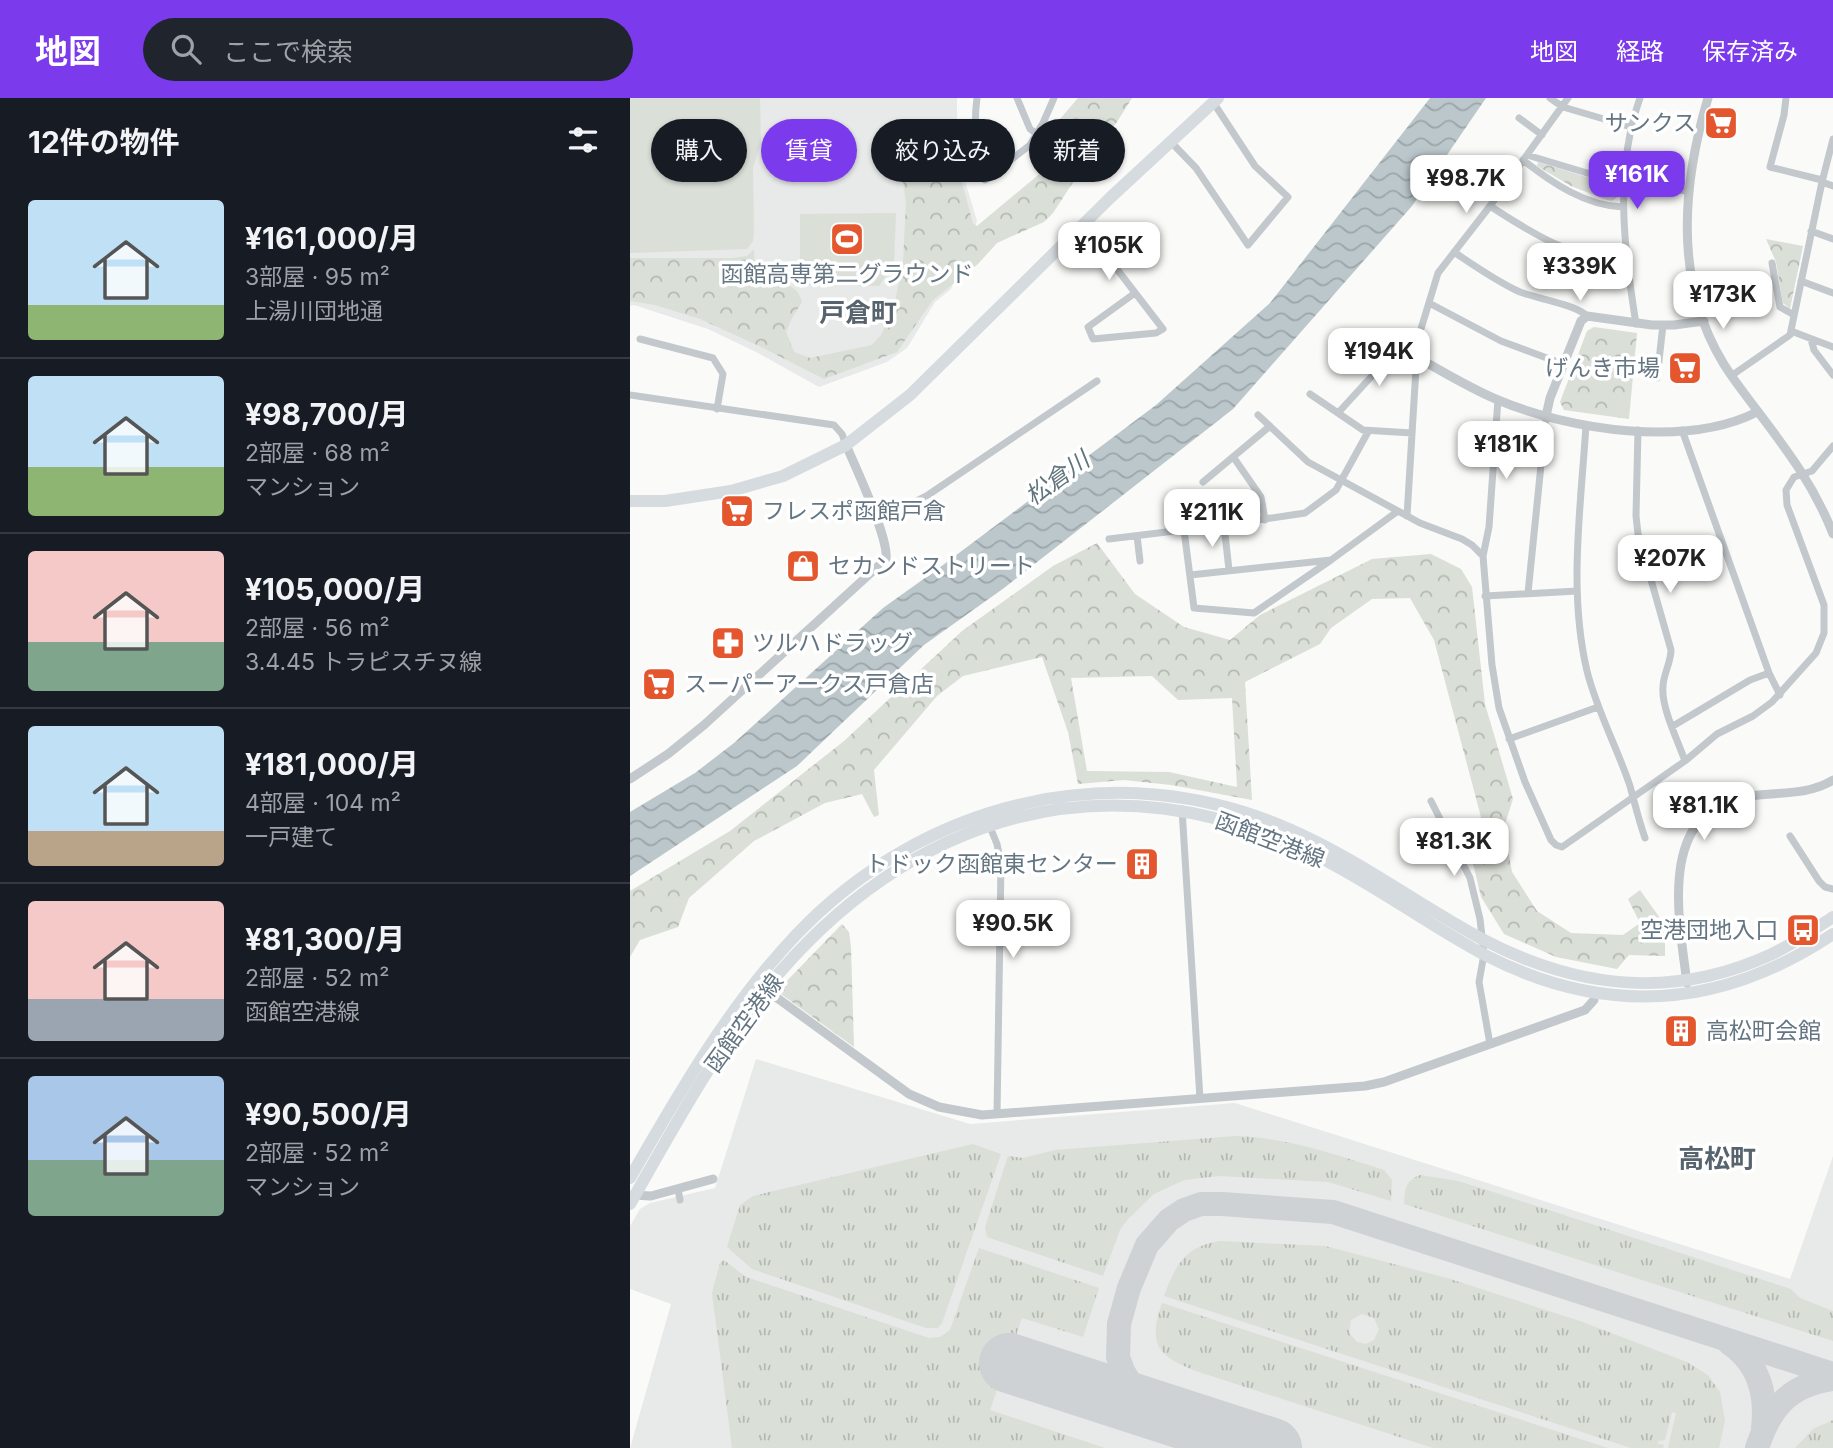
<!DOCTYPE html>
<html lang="ja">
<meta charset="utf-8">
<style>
:root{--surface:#171b24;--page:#20242c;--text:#f1f3f6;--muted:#9ea1a6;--line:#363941;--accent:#7c3aed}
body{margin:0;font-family:Inter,"Noto Sans JP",sans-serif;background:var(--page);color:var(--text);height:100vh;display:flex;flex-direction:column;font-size:26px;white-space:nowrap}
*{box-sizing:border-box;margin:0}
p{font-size:23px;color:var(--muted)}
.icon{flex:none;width:38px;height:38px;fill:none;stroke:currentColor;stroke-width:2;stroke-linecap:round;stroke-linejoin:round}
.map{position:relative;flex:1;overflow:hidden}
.details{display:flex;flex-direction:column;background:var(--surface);width:630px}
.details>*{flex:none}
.hud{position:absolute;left:21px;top:21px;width:665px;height:63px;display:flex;gap:14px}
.price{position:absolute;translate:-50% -60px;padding:0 16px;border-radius:14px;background:#fff;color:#222;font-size:23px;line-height:46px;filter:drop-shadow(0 2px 4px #0008)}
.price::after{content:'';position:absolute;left:50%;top:42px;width:21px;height:16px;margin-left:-10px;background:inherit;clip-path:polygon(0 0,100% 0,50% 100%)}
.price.active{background:var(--accent);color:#fff}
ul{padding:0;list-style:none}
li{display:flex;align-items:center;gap:21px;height:175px;padding:0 28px}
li+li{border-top:2px solid var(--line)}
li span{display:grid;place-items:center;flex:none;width:196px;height:140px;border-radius:7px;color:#555}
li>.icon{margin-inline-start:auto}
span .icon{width:84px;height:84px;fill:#fffc;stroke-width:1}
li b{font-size:30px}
h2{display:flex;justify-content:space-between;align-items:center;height:84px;padding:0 28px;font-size:30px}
.tag{padding:0 24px;border-radius:32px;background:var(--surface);box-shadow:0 2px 5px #0004;font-size:24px;line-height:63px}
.tag.active{background:var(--accent);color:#fff}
header{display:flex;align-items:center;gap:42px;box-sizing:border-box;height:98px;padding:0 35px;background:var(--accent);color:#fff}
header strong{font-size:33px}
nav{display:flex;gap:38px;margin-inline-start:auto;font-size:24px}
.search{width:490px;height:63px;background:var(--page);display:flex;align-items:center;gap:18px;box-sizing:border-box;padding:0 24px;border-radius:38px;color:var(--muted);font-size:26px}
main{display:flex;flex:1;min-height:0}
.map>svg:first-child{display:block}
.built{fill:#e8e9e9}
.grass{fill:url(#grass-tufts);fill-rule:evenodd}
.forest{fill:url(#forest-crowns);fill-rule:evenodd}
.pitch{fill:#dadfd7}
.water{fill:url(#water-waves)}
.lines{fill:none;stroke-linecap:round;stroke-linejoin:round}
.taxiway{stroke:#ced2d4;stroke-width:24}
.runway{stroke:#ced2d4;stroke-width:60}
.minor{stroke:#c3c8cc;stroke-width:7}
.tertiary{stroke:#c3c8cc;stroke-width:9}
.primary{stroke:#d6dbdf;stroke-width:12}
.labels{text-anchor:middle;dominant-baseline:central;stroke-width:7;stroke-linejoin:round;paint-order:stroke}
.poi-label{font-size:23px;fill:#657683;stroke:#fff;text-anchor:start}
.street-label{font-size:23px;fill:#657683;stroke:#fff}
.water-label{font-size:24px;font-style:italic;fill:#60757c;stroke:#fff}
.quarter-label{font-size:26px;font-weight:bold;fill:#57646e;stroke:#fff}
</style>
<header>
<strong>地図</strong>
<div class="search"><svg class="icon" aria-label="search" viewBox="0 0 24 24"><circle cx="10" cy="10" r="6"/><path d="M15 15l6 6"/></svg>ここで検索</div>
<nav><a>地図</a><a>経路</a><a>保存済み</a></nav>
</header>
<main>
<section class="details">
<h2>12件の物件<svg class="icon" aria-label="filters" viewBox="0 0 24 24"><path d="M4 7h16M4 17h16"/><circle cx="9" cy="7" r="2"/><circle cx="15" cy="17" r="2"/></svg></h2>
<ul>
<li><span style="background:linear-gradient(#bfe0f5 75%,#8fb573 0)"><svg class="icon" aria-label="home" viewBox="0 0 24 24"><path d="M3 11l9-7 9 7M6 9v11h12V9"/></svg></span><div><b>¥161,000/月</b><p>3部屋 · 95 m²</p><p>上湯川団地通</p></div></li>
<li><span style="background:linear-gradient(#bfe0f5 65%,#8fb573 0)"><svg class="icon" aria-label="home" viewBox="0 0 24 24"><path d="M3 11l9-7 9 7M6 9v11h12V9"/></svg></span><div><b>¥98,700/月</b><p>2部屋 · 68 m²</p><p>マンション</p></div></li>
<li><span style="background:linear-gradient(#f6c9c9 65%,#7fa58c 0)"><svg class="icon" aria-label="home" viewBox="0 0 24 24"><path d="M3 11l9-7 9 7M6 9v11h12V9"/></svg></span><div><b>¥105,000/月</b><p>2部屋 · 56 m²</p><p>3.4.45 トラピスチヌ線</p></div></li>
<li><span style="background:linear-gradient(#bfe0f5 75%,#b9a48a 0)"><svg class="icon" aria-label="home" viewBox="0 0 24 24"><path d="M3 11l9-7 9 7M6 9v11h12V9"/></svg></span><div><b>¥181,000/月</b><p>4部屋 · 104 m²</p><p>一戸建て</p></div></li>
<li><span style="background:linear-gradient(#f6c9c9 70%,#9aa5b1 0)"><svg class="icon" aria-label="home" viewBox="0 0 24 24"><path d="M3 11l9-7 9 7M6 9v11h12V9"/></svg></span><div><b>¥81,300/月</b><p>2部屋 · 52 m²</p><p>函館空港線</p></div></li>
<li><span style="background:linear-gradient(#a9c7e8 60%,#7fa58c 0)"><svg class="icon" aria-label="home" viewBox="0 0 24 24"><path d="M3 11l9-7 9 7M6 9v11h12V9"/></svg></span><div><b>¥90,500/月</b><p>2部屋 · 52 m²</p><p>マンション</p></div></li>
</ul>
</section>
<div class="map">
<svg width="1203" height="1350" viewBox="0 0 1203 1350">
<defs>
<pattern id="grass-tufts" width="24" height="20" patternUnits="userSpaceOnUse" patternTransform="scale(1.75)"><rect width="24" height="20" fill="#dadfd7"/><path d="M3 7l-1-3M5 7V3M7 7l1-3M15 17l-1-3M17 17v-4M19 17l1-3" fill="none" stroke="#b4b9b4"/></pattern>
<pattern id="forest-crowns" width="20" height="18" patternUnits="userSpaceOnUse" patternTransform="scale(1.75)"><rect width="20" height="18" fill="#dadfd7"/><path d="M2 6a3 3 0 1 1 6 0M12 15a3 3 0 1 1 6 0" fill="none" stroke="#b4b9b4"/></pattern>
<pattern id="water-waves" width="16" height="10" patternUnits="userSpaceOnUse" patternTransform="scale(1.75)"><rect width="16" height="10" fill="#bbc7cb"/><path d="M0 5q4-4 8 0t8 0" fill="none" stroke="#9ca6aa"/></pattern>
</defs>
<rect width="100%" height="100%" fill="#fafaf8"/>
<path class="built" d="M0 0H327V56L347 123 321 191 305 204 277 250 257 264 189 289 128 255 78 231 4 207 0 208Z
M126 961 340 1026 605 1005 1160 1181 1203 1058V1350H0L41 1206 0 1191V1128L10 1111 20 1105 85 1090Z"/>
<path class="grass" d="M606 1038C658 1040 704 1056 754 1072L762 1082 761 1103 698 1084 590 1078 554 1082 524 1096 498 1121 490 1132 473 1178 357 1139 355 1129 378 1058 393 1060 425 1052Z
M343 1046 371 1056 312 1225 308 1230H296L122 1171 97 1149 110 1107 123 1098Z
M790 1077 828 1083 857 1092 1161 1191 1170 1200 1203 1213V1243L774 1106C775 1091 775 1083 790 1077Z
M590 1143 695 1148 817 1180 950 1223 1057 1264 1078 1277 1090 1294 1095 1323 1089 1350H1038L1046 1315 1042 1314 1035 1342 1028 1343V1346L1034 1347 1033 1350H1001L534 1198C545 1168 555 1148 590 1143ZM732 1216 744 1220 749 1231 744 1242 736 1246 727 1244 719 1235 721 1222Z
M349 1150 469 1190 453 1239 392 1220 360 1312 475 1350H102L82 1195 90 1165 94 1162 116 1179 299 1240 310 1239 320 1232Z
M532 1205 978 1350H803L566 1273C527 1258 518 1246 532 1205Z
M1203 1322V1350H1165L1183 1331Z"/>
<path class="forest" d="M448 0H502L487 24 468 46 423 115 414 124 367 145 348 166 303 202 267 254 194 281 129 248 70 221 25 207 0 203V160H102L117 158 124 151 125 181C144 184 167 182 172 204L162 220 156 234 164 254 180 260 242 247 251 237 263 213 273 164 276 105 270 61 282 54 285 45H294L302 49 304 53 324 56 343 125 347 128 413 73 418 35Z
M908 64 986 88 987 99 982 103 977 102 941 88 907 68Z
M1136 141 1173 148 1160 211 1153 205 1146 164Z
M964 229 1007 235 999 321 934 312 930 304 957 233Z
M467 445 505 496 554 529 600 542 630 517 742 461 801 456 831 471 842 489 855 606 883 701 874 729 882 774 907 813 941 835 993 837 1010 825 998 801 1010 792 1035 827V858L999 857 987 871 926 859 874 836 851 799 838 744 851 719 804 542 780 500 742 501 701 530 690 546 615 584 622 702 541 687 494 682 448 686 438 634 412 559 333 578 307 598 244 672 249 717 244 719 232 696 195 705 124 743 59 800 48 829 10 842 0 859V793L100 733 214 643 332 533 423 468ZM522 578 548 602 602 600 607 689 539 674 457 673 441 580Z
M212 826 219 834 221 849 224 949 151 896 150 890Z"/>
<path class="pitch" d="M0 0H130L131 46 123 69 124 135 123 143 117 151 0 155Z
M266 115 264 166 249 188 170 187V116Z"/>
<path class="water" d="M800 0H856L782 108 603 311 374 490 294 547 167 668 0 778V714L65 675 104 645 253 510 309 470 526 307 640 205Z"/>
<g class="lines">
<path class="taxiway" d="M1099 1245C1129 1265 1137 1296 1133 1330
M527 1313 507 1296 493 1273 488 1259 489 1226 499 1190 517 1147 539 1122 554 1112 571 1106H592L703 1114 1203 1276
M1127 1350C1140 1310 1159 1287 1203 1281"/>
<path class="runway" d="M379 1265 642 1350"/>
<path class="minor" d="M347 0C343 29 347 54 355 82L400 47 413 25 424 0
M387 0 400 31 407 36
M920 0 933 9 1001 29
M1156 0 1154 17 1140 69 1192 82
M889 20 912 37
M540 43 566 70 618 147 658 99 625 68 583 4
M897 57 987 84 1057 93
M893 62C922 85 956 108 993 109
M1192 84 1203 88
M860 108C906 138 940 159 996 164
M453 127 533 231 526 235 463 241 458 229 505 195
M1181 133 1203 141
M824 154C845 168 866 183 890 194 908 201 945 206 957 218
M1142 165 1150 209 1164 217
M1171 183 1203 195
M799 205 871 243 933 266
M1006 226C994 151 984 73 1010 0
M1161 233 1203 249
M10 241 83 260 93 276 87 311
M1181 241 1184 252 1203 277
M1101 278 1160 237 1192 84 1203 41
M1027 280 1033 227
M680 296 733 332 782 335
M0 297 204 327 212 336 216 347
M708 315 762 256 783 257 808 175 860 108 938 0
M628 317 678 364 790 425 832 441 842 447 853 458 862 567 869 610 895 684 921 742 926 747 932 749 1055 663 1087 636 1123 618 1142 604 1186 555 1194 535V507L1157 407 1156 392 1164 379 1182 373 1203 348
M956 327C951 408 938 493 957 573 967 613 987 649 1000 688 1005 706 1009 723 1015 740
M1008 332 1006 418 1008 436 1041 552C1041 565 1033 576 1033 589 1031 609 1048 643 1055 663
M1052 332 1139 575 1150 597
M604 360 631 399 635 422
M573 384 640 328
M777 418 786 270 790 261
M247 423 298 397 467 283
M594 427 599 472
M554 432 564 510 624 515 701 462
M507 438 510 463
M479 441 594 427 675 415 706 392 738 334
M853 458 859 429 868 301
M560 477 701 462 768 413
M898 495 916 318
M855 498 947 493
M1043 628 1120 582 1139 575
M879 641 968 609
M801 703 840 780 850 821 854 856 849 884 860 946
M552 711 570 1001
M360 729 367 746 371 766 367 1016
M1160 738 1189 783 1195 789 1203 791
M48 1091 50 1102"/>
<path class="tertiary" d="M1078 0C1050 94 1043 196 1103 280 1141 333 1179 374 1203 436
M783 257C810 272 839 290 868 302 940 332 1056 350 1127 314
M916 318 920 300 951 223 957 218 1022 227H1044L1074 223
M0 681 38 656 74 627 256 461C259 440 226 370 216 347
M1057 885C1049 822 1027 716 1113 699 1144 693 1175 699 1203 682
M132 889 279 996 309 1009 352 1017 735 988 754 984 955 912 964 902
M2 1097 21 1098 83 1081"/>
<path class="primary" d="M0 403H35L101 393 153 378 216 347 280 297 481 99 588 0
M0 1080C49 995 98 909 166 837 293 703 487 655 659 731 728 761 787 806 852 841 947 891 1043 902 1142 856 1163 846 1183 832 1203 819
M0 1106C42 1033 82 958 135 892 278 714 479 655 687 758 746 787 798 827 855 857 975 919 1091 911 1203 836"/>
</g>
<defs>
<g id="supermarket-square" transform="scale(1.75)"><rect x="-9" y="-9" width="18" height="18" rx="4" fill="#e4572e" stroke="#fff"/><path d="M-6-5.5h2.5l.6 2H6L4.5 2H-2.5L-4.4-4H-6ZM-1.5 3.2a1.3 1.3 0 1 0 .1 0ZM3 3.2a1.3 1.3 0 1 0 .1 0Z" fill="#fff"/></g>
<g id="stadium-square" transform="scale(1.75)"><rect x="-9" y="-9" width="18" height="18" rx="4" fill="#e4572e" stroke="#fff"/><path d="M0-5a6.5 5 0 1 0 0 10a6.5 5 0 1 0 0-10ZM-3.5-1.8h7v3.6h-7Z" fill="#fff"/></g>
<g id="shop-square" transform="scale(1.75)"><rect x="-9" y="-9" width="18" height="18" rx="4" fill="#e4572e" stroke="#fff"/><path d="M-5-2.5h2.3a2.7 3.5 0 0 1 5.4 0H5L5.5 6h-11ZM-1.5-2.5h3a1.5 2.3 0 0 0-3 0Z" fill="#fff"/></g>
<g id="pharmacy-square" transform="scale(1.75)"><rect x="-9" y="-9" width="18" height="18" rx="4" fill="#e4572e" stroke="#fff"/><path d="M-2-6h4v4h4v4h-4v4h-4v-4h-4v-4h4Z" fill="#fff"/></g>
<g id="building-square" transform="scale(1.75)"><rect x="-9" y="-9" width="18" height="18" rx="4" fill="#e4572e" stroke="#fff"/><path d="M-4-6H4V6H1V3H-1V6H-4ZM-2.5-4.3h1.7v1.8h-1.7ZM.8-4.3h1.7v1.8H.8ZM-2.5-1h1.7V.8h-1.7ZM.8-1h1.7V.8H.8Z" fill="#fff"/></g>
<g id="bus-square" transform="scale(1.75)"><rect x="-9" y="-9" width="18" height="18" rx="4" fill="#e4572e" stroke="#fff"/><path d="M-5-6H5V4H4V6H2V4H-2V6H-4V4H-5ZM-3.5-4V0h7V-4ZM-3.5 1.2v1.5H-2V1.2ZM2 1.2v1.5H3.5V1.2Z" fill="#fff"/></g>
</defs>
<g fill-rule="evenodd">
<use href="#supermarket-square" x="1091" y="25"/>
<use href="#stadium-square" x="217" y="141"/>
<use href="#supermarket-square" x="1055" y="270"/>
<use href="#supermarket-square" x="107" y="413"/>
<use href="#shop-square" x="173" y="468"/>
<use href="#pharmacy-square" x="98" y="545"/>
<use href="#supermarket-square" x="29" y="586"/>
<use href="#building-square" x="512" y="766"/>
<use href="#bus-square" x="1173" y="832"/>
<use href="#building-square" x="1051" y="933"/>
</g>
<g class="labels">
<g class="poi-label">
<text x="1066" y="25" text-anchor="end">サンクス</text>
<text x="217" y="176" text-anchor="middle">函館高専第二グラウンド</text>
<text x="1030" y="270" text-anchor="end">げんき市場</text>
<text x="132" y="413">フレスポ函館戸倉</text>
<text x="198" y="468">セカンドストリート</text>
<text x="122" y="545">ツルハドラッグ</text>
<text x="54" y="586">スーパーアークス戸倉店</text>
<text x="488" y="766" text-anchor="end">トドック函館東センター</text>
<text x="1148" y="832" text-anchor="end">空港団地入口</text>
<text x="1076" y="933">高松町会館</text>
</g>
<g class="street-label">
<text transform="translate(640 742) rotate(21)">函館空港線</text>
<text transform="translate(114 925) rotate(-54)">函館空港線</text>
</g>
<g class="water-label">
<text transform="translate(427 380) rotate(-36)">松倉川</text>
</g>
<g class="quarter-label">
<text x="228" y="214">戸倉町</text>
<text x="1087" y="1060">高松町</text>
</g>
</g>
</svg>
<b class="price active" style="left:1007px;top:113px">¥161K</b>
<b class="price" style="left:836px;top:117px">¥98.7K</b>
<b class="price" style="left:479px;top:184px">¥105K</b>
<b class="price" style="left:950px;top:205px">¥339K</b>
<b class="price" style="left:1093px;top:233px">¥173K</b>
<b class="price" style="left:749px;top:290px">¥194K</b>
<b class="price" style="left:876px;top:383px">¥181K</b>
<b class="price" style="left:582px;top:451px">¥211K</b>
<b class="price" style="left:1040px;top:497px">¥207K</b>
<b class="price" style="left:1074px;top:744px">¥81.1K</b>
<b class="price" style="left:824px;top:780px">¥81.3K</b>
<b class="price" style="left:383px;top:862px">¥90.5K</b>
<div class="hud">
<a class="tag">購入</a>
<a class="tag active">賃貸</a>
<a class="tag">絞り込み</a>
<a class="tag">新着</a>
</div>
</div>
</main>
